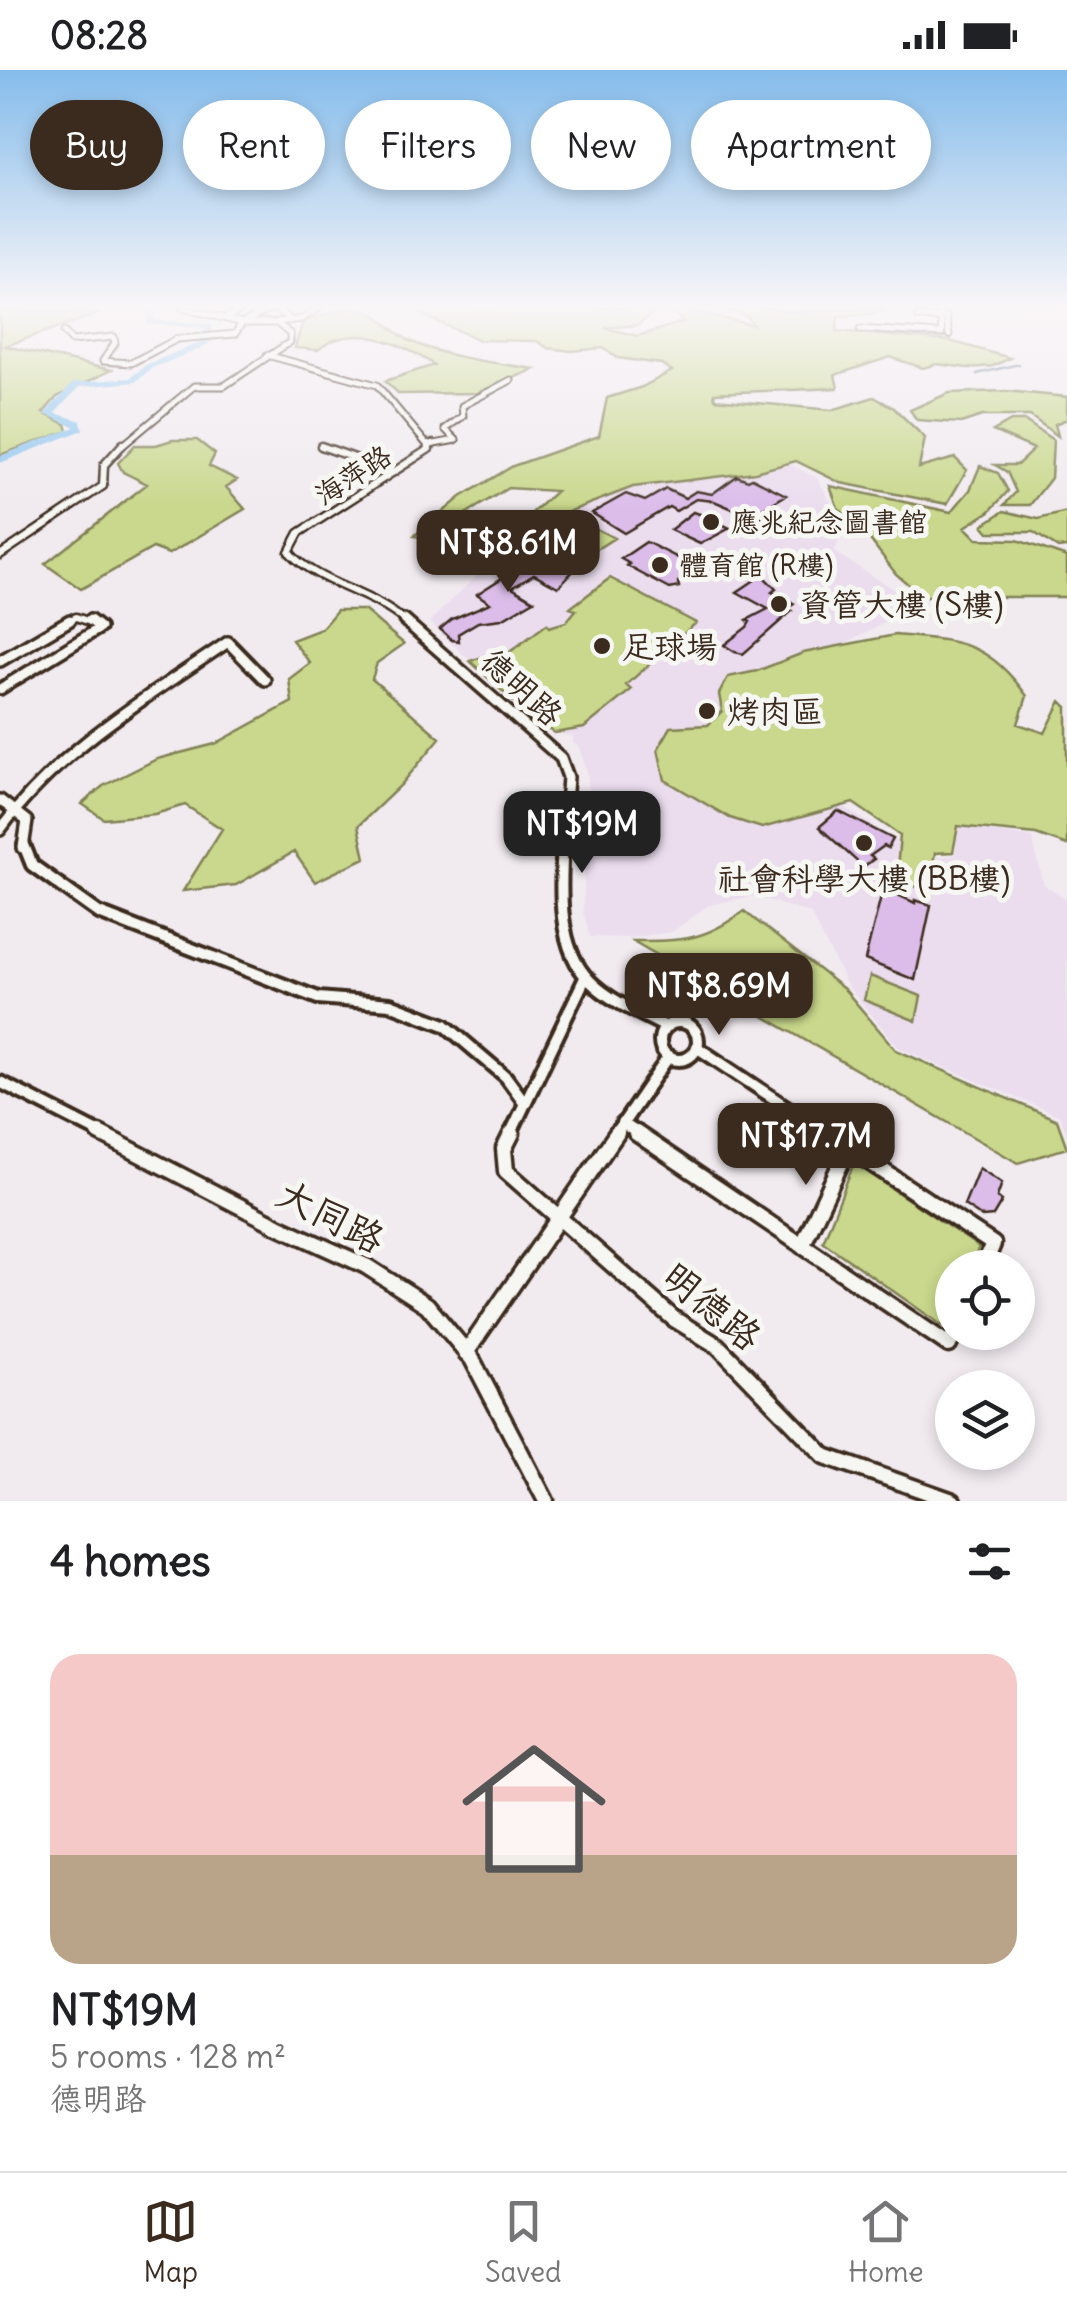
<!DOCTYPE html>
<meta charset="utf-8">
<style>
:root{--surface:#fff;--page:#f6f6f6;--text:#202124;--muted:#757577;--line:#e0e0e0;--accent:#3b2a1e}
body{margin:0;font-family:Delius,"LXGW WenKai TC",sans-serif;background:var(--page);color:var(--text);height:100vh;display:flex;flex-direction:column;font-size:38px;white-space:nowrap}
*{box-sizing:border-box;margin:0}
p{font-size:32px;color:var(--muted)}
.icon{flex:none;width:55px;height:55px;fill:none;stroke:currentColor;stroke-width:2;stroke-linecap:round;stroke-linejoin:round}
.map{position:relative;height:1431px;overflow:hidden}
.side{display:flex;flex-direction:column;background:var(--surface);flex:1}
.side>*{flex:none}
.guide{position:absolute;left:30px;top:30px;width:1008px;height:90px;display:flex;gap:20px}
.tools{position:absolute;left:935px;top:1180px;display:grid;gap:20px}
.tools a{display:grid;place-items:center;width:100px;height:100px;border-radius:50%;background:var(--surface);box-shadow:0 5px 15px #0003;font-size:50px}
.price{position:absolute;translate:-50% -85px;padding:0 22px;border-radius:20px;background:var(--accent);color:#fff;font-size:32px;line-height:65px;filter:drop-shadow(0 2px 5px #0008)}
.price::after{content:'';position:absolute;left:50%;top:60px;width:30px;height:22px;margin-left:-15px;background:inherit;clip-path:polygon(0 0,100% 0,50% 100%)}
.price.selected{background:#222;color:#fff}
ul{padding:0;list-style:none}
li{display:grid;align-content:center;gap:20px;height:530px;padding:0 50px}
li span{display:grid;place-items:center;height:310px;border-radius:30px;color:#555}
li>.icon{margin-inline-start:auto}
span .icon{width:180px;height:180px;fill:#fffc;stroke-width:1}
li b{font-size:42px}
h2{display:flex;justify-content:space-between;align-items:center;height:120px;padding:0 50px;font-size:42px}
.pill{padding:0 35px;border-radius:45px;background:var(--surface);box-shadow:0 5px 15px #0003;font-size:35px;line-height:90px}
.pill.selected{background:var(--accent);color:#fff}
.status{display:flex;justify-content:space-between;align-items:center;height:70px;padding:0 50px;background:var(--surface);direction:ltr}
.status svg{height:28px;fill:currentColor}
.dock{display:flex;justify-content:space-around;align-items:center;height:140px;border-top:2px solid var(--line);background:var(--surface);font-size:28px;color:var(--muted)}
.dock a{display:grid;justify-items:center;gap:5px}
.dock .selected{color:var(--accent)}
.map>svg:first-child{display:block}
.built{fill:#ebddee}
.green{fill:#c9d88c;stroke:#828155;stroke-width:2.5}
.lines{fill:none;stroke-linecap:round;stroke-linejoin:round}
.stream{stroke:#6f889b;stroke-width:2.5}
.river{fill:#92c7ef;fill-rule:evenodd}
.building{fill:#dcbdea;stroke:#3b2a1e;stroke-width:2.5}
.minor-far4-casing{stroke:#3b2a1e;stroke-width:9}
.minor-far3-casing{stroke:#3b2a1e;stroke-width:11}
.minor-far2-casing{stroke:#3b2a1e;stroke-width:16}
.minor-far1-casing{stroke:#3b2a1e;stroke-width:18}
.minor-casing{stroke:#3b2a1e;stroke-width:21}
.minor-far4{stroke:#f6f6f2;stroke-width:5}
.minor-far3{stroke:#f6f6f2;stroke-width:6}
.minor-far2{stroke:#f6f6f2;stroke-width:9}
.minor-far1{stroke:#f6f6f2;stroke-width:10}
.minor{stroke:#f6f6f2;stroke-width:14}
.poi-dot{fill:#3b2a1e;stroke:#f6f6f2;stroke-width:4}
.labels{text-anchor:middle;dominant-baseline:central;stroke-width:10;stroke-linejoin:round;paint-order:stroke}
.far-street-label{font-size:28px;fill:#3b2a1e;stroke:#f6f6f2}
.far-poi-label{font-size:28px;fill:#3b2a1e;stroke:#f6f6f2;text-anchor:start}
.poi-label{font-size:32px;fill:#3b2a1e;stroke:#f6f6f2;text-anchor:start}
.street-label{font-size:32px;fill:#3b2a1e;stroke:#f6f6f2}
.near-street-label{font-size:38px;fill:#3b2a1e;stroke:#f6f6f2}
</style>
<div class="status"><b>08:28</b><svg viewBox="0 0 49 12"><path d="M0 12V9h3v3zM5 12V6h3v6zM10 12V3h3v9zM15 12V0h3v12zM26 1h20v11H26zM47 4h2v5h-2z"/></svg></div>
<div class="map">
<svg width="1067" height="1431" viewBox="0 0 1067 1431">
<rect width="100%" height="100%" fill="#f1ebf0"/>
<filter id="ink" filterUnits="userSpaceOnUse"><feTurbulence type="fractalNoise" baseFrequency=".01" numOctaves="2"/><feDisplacementMap in="SourceGraphic" scale="20" xChannelSelector="R" yChannelSelector="G"/><feConvolveMatrix kernelMatrix="1 2 1 2 8 2 1 2 1" color-interpolation-filters="sRGB"/></filter>
<g filter="url(#ink)">
<path class="built" d="M780 389 817 408 845 458 834 482 912 531 906 541 846 573 811 604 797 706 897 771 926 798 924 790 955 785 959 757 1032 767 1044 815 1067 829V1065L1060 1046 899 978 848 917 810 843 753 826 709 835 672 862 627 868 590 867 583 842 588 706 580 678 573 673V667L547 659 531 648 429 552 486 497 491 478 525 449 622 404Z"/>
<path class="green" d="M349 238C383 238 387 263 417 274 454 289 496 293 535 299L477 323 399 324 385 311 434 295C401 273 353 251 318 280L295 278 303 251Z
M416 238H659L638 255 605 258 638 266 683 252 672 242 677 238 753 255 748 247 725 238H774L789 242 887 238 876 243 838 247 837 261 950 271 1010 288 993 296 968 298 937 294 923 298 890 287 835 305 838 318 714 323 715 329 832 340 874 327 894 338 925 368 919 398 955 388 967 400 947 434 841 413 796 391 755 402 633 417 560 445 503 489 475 495 556 421 508 418 464 445 447 471 414 466 461 427 513 396 599 366 607 328 642 317 672 301 661 294 618 288 603 278 572 281 548 278 537 271 480 270 426 247Z
M0 240 100 243 5 276 111 300 57 327 43 343 66 354 68 361 0 385Z
M1006 321 1067 327V349L1055 354 1058 366 1030 346H982L961 353 917 350 910 340 949 323Z
M1011 351H1025L1053 370 1051 408 1030 435H1004L1016 422 1007 402 995 395H1017L1034 379 993 361Z
M172 370H197L215 384 209 396 237 410 226 417 245 439 169 484 153 478 81 519 45 494 147 414 123 402 118 393 135 375H156Z
M980 396 998 403 1008 421 990 441 965 457 977 469 1017 470 1067 487V527H923L896 504 865 463 838 438 830 416 951 442 970 420Z
M1004 441 1038 449 1067 442V477L1058 478 1033 462H989L983 455Z
M587 454 614 468 578 491 551 475Z
M610 508 696 553 626 615 631 620 584 658 555 663 531 648 470 591 500 581 507 584 547 554 549 557 566 552 576 540 570 538Z
M337 540H364L404 574 377 593 372 609 440 668 401 715 358 756 365 788 315 812 294 782 236 815 183 821 222 759 185 735 155 744 104 749 82 734 103 716 157 689 215 674 292 632 289 609 310 593 292 570 321 559Z
M895 565C960 571 986 570 1027 626L1018 654 1045 663 1061 631 1067 637V775L1036 764 958 756 953 782 935 783 928 820 896 811 900 765 853 733 762 758 730 748 665 710 658 679 671 657 708 655 722 641 719 624 728 607 757 601 803 583Z
M744 841 845 920 896 980 1057 1050 1067 1078 1018 1093 633 871C682 871 704 871 744 841Z
M870 906 921 926 916 951 864 930Z
M854 1093 979 1177 970 1197 952 1198V1235L943 1256 823 1172Z"/>
<g class="lines">
<path class="stream" d="M977 304 1019 294"/>
<path class="river" d="M148 238H156L154 250 212 254V271L202 278 152 298 135 312 79 317 55 343 81 351 83 360 0 393V386L75 357 44 344 73 313 130 308 146 295 204 270 205 258 147 254Z"/>
</g>
<path class="building" d="M737 406 748 410 752 408 786 425 756 443 770 453 764 458 749 454 753 451 744 447 747 445 714 431 696 429 676 441 669 437 624 463 592 443 626 424 645 431 666 419 685 428 696 421 712 424Z
M693 442 703 445 730 458 700 474 670 460Z
M646 472 694 496 691 498 695 500 678 512 679 517 670 519 627 496 630 494 621 489Z
M536 486 550 495 560 489 576 498 558 517 534 504 512 517 534 530 502 549 478 552 458 564 459 571 452 570 440 559 452 549 490 533 477 524Z
M762 505 776 519 772 522 794 534 787 539 792 541 743 584 735 582 724 575 747 557 750 552 747 550 768 539 737 522Z
M838 741 893 769 888 778 884 776 870 786 874 789 863 797 819 757Z
M883 818 915 833V830L931 835 915 910 865 890Z
M979 1098 1002 1113 997 1127 1002 1131 993 1146 982 1147 964 1135Z"/>
<g class="lines">
<g class="minor-far4-casing">
<path id="minor-far4" d="M274 238 290 249
M922 240 937 241
M946 246 949 265
M918 247 938 248
M225 248 244 238
M277 252 302 249 319 238
M860 259 942 264 940 239
M64 262 72 271 114 267 115 273 103 291 131 293 177 269 235 264 242 253 272 238
M267 285 377 315 429 377
M429 375 456 370 445 359 463 346 462 336 511 310
M121 377 194 316H224L290 272V264L277 253H242L183 238"/>
</g>
<g class="minor-far3-casing">
<path id="minor-far3" d="M429 375 433 374
M321 376 394 402
M0 485 103 416 104 395 123 374
M66 553 76 547 93 553
M407 553C368 519 320 516 289 482L299 463 429 379 428 374"/>
</g>
<g class="minor-far2-casing">
<path id="minor-far2" d="M404 550 561 688 568 707 563 778
M0 591 70 550
M0 619 100 558 90 550
M0 730 27 751 23 778
M0 760C59 679 146 628 228 572L265 610"/>
</g>
<g class="minor-far1-casing">
<path id="minor-far1" d="M24 775 32 795 99 843 318 928 390 934 445 955 506 1007 525 1033
M563 775C560 818 557 879 590 911 610 931 639 943 664 956
M660 971a19 19 0 1 1 38 0a19 19 0 1 1-38 0Z
M698 978 829 1065
M0 1012 104 1065
M622 1053 640 1065
M510 1065 585 908
M615 1065 669 986"/>
</g>
<g class="minor-casing">
<path id="minor" d="M99 1063 278 1156 366 1196 427 1235 472 1289 546 1431
M512 1063 504 1079 506 1101 674 1249 718 1276 825 1386 953 1431
M636 1063 949 1275 955 1262
M826 1063 993 1174 983 1198
M802 1176 848 1078
M466 1283 617 1063"/>
</g>
<use href="#minor-far4" class="minor-far4"/>
<use href="#minor-far3" class="minor-far3"/>
<use href="#minor-far2" class="minor-far2"/>
<use href="#minor-far1" class="minor-far1"/>
<use href="#minor" class="minor"/>
</g>
</g>
<linearGradient id="sky" x2="0" y2="1"><stop stop-color="#85bceb"/><stop offset="0.54" stop-color="#f9f6f8"/><stop offset="1" stop-color="#f9f6f8" stop-opacity="0"/></linearGradient>
<rect width="1067" height="438" fill="url(#sky)"/>
<g class="poi-dot">
<circle cx="711" cy="452" r="10"/>
<circle cx="660" cy="495" r="10"/>
<circle cx="779" cy="534" r="10"/>
<circle cx="602" cy="576" r="10"/>
<circle cx="707" cy="641" r="10"/>
<circle cx="864" cy="773" r="10"/>
</g>
<g class="labels">
<g class="far-street-label">
<text transform="translate(353 405) rotate(-33)">海萍路</text>
</g>
<g class="far-poi-label">
<text x="731" y="452">應兆紀念圖書館</text>
<text x="680" y="495">體育館 (R樓)</text>
</g>
<g class="poi-label">
<text x="799" y="534">資管大樓 (S樓)</text>
<text x="622" y="576">足球場</text>
<text x="727" y="641">烤肉區</text>
<text x="864" y="808" text-anchor="middle">社會科學大樓 (BB樓)</text>
</g>
<g class="street-label">
<text transform="translate(522 617) rotate(42)">德明路</text>
</g>
<g class="near-street-label">
<text transform="translate(331 1146) rotate(27)">大同路</text>
<text transform="translate(712 1236) rotate(39)">明德路</text>
</g>
</g>
</svg>
<div class="tools">
<a><svg class="icon" aria-label="locate" viewBox="0 0 24 24"><circle cx="12" cy="12" r="6"/><path d="M12 2v4M12 18v4M2 12h4M18 12h4"/></svg></a>
<a><svg class="icon" aria-label="layers" viewBox="0 0 24 24"><path d="M12 4l9 5-9 5-9-5zM3 14l9 5 9-5"/></svg></a>
</div>
<b class="price" style="left:508px;top:525px">NT$8.61M</b>
<b class="price selected" style="left:582px;top:806px">NT$19M</b>
<b class="price" style="left:719px;top:968px">NT$8.69M</b>
<b class="price" style="left:806px;top:1118px">NT$17.7M</b>
<div class="guide">
<a class="pill selected">Buy</a>
<a class="pill">Rent</a>
<a class="pill">Filters</a>
<a class="pill">New</a>
<a class="pill">Apartment</a>
</div>
</div>
<section class="side">
<h2>4 homes<svg class="icon" aria-label="filters" viewBox="0 0 24 24"><path d="M4 7h16M4 17h16"/><circle cx="9" cy="7" r="2"/><circle cx="15" cy="17" r="2"/></svg></h2>
<ul>
<li><span style="background:linear-gradient(#f6c9c9 65%,#b9a48a 0)"><svg class="icon" aria-label="home" viewBox="0 0 24 24"><path d="M3 11l9-7 9 7M6 9v11h12V9"/></svg></span><div><b>NT$19M</b><p>5 rooms · 128 m²</p><p>德明路</p></div></li>
</ul>
</section>
<nav class="dock">
<a class="selected"><svg class="icon" aria-label="map" viewBox="0 0 24 24"><path d="M3 6l6-2 6 2 6-2v14l-6 2-6-2-6 2zM9 4v14M15 6v14"/></svg>Map</a>
<a><svg class="icon" aria-label="saved" viewBox="0 0 24 24"><path d="M7 4h10v16l-5-4-5 4z"/></svg>Saved</a>
<a><svg class="icon" aria-label="home" viewBox="0 0 24 24"><path d="M3 11l9-7 9 7M6 9v11h12V9"/></svg>Home</a>
</nav>
